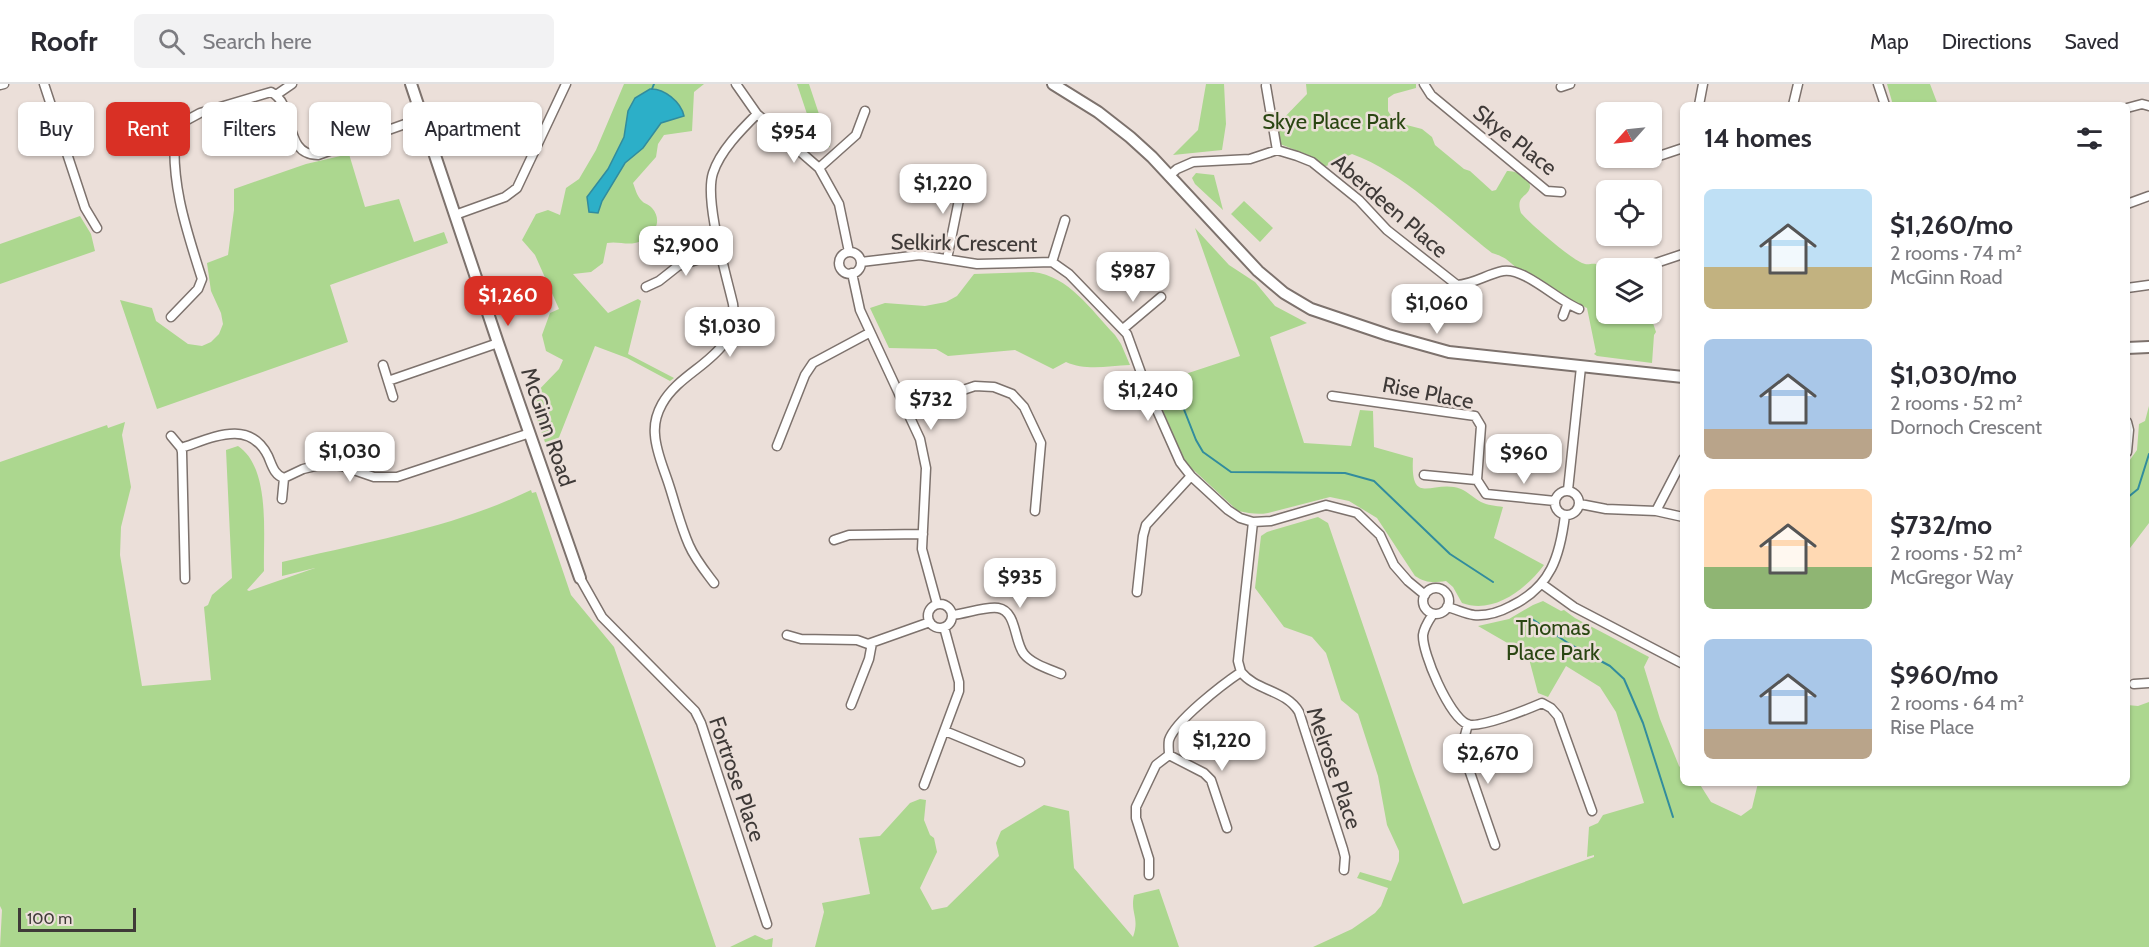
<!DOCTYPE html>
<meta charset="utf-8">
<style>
:root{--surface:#fff;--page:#f2f2f3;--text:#2b2b33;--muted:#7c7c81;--line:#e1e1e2;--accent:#d93025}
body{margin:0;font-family:Cabin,sans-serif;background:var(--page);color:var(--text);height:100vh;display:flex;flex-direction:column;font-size:22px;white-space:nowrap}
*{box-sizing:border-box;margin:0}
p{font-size:20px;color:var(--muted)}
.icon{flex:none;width:33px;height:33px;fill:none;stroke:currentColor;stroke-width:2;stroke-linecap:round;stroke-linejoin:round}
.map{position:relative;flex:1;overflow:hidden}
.panel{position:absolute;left:1680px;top:18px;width:450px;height:684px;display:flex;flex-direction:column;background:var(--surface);border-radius:9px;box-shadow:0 2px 4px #0004}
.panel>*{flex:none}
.guide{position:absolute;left:18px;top:18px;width:570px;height:54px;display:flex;gap:12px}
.needle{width:39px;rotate:243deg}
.controls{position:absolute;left:1596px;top:18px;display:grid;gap:12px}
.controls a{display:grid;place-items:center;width:66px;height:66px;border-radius:9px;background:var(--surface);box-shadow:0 2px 4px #0004;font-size:30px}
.scale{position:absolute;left:18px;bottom:15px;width:118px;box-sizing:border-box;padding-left:6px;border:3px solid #3f3a38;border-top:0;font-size:16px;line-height:21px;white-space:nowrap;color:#3f3a38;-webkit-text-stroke:4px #ebdfd9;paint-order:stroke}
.price{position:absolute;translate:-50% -51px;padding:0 14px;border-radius:12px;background:#fff;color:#222;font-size:20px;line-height:39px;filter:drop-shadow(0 2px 3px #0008)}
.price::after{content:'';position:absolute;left:50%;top:36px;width:18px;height:14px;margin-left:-9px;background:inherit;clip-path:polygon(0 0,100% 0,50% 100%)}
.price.current{background:var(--accent);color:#fff}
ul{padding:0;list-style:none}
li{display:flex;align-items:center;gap:18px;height:150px;padding:0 24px}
li span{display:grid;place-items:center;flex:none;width:168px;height:120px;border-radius:9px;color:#555}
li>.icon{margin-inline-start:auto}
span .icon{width:72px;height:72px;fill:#fffc;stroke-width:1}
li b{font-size:26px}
h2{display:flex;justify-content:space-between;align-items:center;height:72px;padding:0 24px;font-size:26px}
.pill{padding:0 21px;border-radius:9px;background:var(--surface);box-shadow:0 2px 4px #0004;font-size:21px;line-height:54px}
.pill.current{background:var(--accent);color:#fff}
header{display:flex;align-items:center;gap:36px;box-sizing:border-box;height:84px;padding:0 30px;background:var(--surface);border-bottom:2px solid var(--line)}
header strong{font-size:28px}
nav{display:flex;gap:33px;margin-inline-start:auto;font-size:21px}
.search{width:420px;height:54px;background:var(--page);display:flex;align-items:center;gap:15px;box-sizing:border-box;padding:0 21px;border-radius:9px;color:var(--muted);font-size:22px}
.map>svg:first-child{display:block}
.green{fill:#acd78f}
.water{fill:#2cafc8;stroke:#328c9d;stroke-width:1.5}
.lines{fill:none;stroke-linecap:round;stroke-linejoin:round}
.stream{stroke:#328c9d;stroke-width:2}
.minor-casing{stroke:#7d726d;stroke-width:11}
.tertiary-casing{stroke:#7d726d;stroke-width:14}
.minor{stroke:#fff;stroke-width:8}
.tertiary{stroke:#fff;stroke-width:10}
.labels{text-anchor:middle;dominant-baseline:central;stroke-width:5;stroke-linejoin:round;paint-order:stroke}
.park-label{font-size:22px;fill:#2a4612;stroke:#ebdfd9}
.street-label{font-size:22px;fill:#3f3a38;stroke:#ebdfd9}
</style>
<header>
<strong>Roofr</strong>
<div class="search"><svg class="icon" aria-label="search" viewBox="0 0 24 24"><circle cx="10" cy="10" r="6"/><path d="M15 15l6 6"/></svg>Search here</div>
<nav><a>Map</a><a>Directions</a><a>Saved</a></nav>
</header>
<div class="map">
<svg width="2149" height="863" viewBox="0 0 2149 863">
<rect width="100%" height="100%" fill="#ebdfd9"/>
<path class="green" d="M624 0H704L694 8 692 47 664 51 658 60 656 73 633 99C635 104 637 112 641 116 644 120 649 120 652 124 665 139 651 155 635 159 626 161 617 157 607 159L603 179 591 188 573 190 608 229 638 215 641 217 628 270 674 294 670 297 627 274 595 262 556 361 547 364 530 315 559 285 563 276 546 267 542 251 550 229 559 225 535 171 522 156 536 130 548 126 560 131 566 104 579 95 596 66Z
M797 0H809L830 63H818Z
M1206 0H1224L1226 40 1222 66 1173 71 1198 46Z
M1306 0H1416V4L1394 10 1388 14V27L1395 38 1422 45 1432 53 1435 61 1464 85 1470 87 1492 107 1496 106 1507 87C1514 86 1531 93 1530 103 1528 114 1515 111 1521 129 1529 139 1574 178 1585 180 1590 181 1593 178 1599 181L1601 188 1606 191V230H1650L1656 248 1654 251 1652 279 1597 272 1594 270 1596 268 1587 224C1565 214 1540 202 1520 187 1508 177 1508 174 1492 169 1450 136 1402 88 1352 70L1324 83 1308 71 1280 60 1276 46 1278 40 1307 10Z
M1887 0H1930L1938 21H1893Z
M349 70 365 123 399 115 414 158 444 148 448 159 330 201 348 258 157 325 120 216 152 224 156 237 188 260 202 262 211 258 219 250 223 240 221 229 211 207 207 179 228 171 234 126V105L306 80Z
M1196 89 1214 91 1223 126 1195 100 1192 94Z
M1244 117 1273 144 1260 158 1231 130Z
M80 132 91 150 95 167 0 200V160Z
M1195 144 1229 181 1255 198 1275 222 1307 239 1270 253 1304 359 1351 362 1360 326 1373 327 1374 363 1413 374C1410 425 1434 394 1461 405 1468 408 1474 414 1481 418 1487 421 1496 422 1503 423L1494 454 1544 481C1526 505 1493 531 1462 519L1453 503 1446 497C1433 499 1426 499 1415 492L1377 434 1349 417 1330 413 1268 429C1257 431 1249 429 1238 427L1187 380 1182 371 1152 301 1240 272Z
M1033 188C1069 192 1091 226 1115 251L1121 260 1130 281C1108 282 1086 287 1066 278L1053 285 1015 266 948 272 936 265 889 264 870 224 885 219 925 222 946 218 957 212 974 190Z
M2149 322V439L2127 468V380L2137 366 2139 340 2145 337Z
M125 338 122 351 131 403 121 443 120 471 142 602 211 596 204 523 208 521 212 511 232 494 226 366 238 362C271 384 263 451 264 487L247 506 249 507 315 484 282 492V478C366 458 453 444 531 406L532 409 536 408 571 511 614 563 716 863H0L2 826 0 822V378L107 341 108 344Z
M1318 433 1328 439 1413 687 1463 820 1594 773V771L1587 773 1589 743 1598 739 1603 731 1644 719 1616 628 1600 603 1566 582 1548 613 1538 609 1528 571 1478 542 1509 535 1533 521 1543 517 1561 527 1564 526 1575 534 1649 573 1644 583 1660 635 1679 682 1683 686V699H1699L1711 718 1741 732 1752 724 1758 699H2127V621L2138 622 2149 618V863H1313L1352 845 1375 829 1381 822 1388 804 1357 794 1360 788 1391 797 1399 777V767L1387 741 1378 692 1358 630 1341 616 1326 569 1312 553 1284 543 1255 504 1261 452 1267 448Z
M920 715 926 716 924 736 930 751 934 754 937 768 920 804 932 826 947 823 999 772 996 759 1001 747 1044 721 1069 727 1074 784 1133 853C1140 833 1130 830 1134 811L1159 805 1179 863H815L824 828 822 819 870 810 859 754 880 752 910 719Z
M755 851 766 856 773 854 772 863H730Z"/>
<path class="water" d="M650 5C664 4 681 18 684 32L661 39 643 64 625 79 602 117 598 129 589 128 587 113 608 85 624 53 628 27 635 14Z"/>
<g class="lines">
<path class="stream" d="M652 5 654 0
M1183 323 1196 356 1203 368 1231 388 1345 389 1374 397 1450 470 1493 498
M2127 414 2138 405 2149 370
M1529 533 1571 561 1610 582 1624 595 1643 639 1673 733"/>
<g class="minor-casing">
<path id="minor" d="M44 0 85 124 97 144
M736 0 757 30 819 84 839 120 849 168
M1424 0 1431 11 1547 107 1561 108
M1878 0 1885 21
M0 1 4 0
M1266 2 1277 66
M1561 3 1570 0
M276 11 292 0
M1699 21 1703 0
M1793 21 1798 0
M2127 24 2142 20 2149 22
M1656 73 1683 64
M819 84 856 51 865 27
M1169 92 1177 85 1193 78 1250 75 1277 66 1297 72 1312 78 1359 116 1387 146 1457 201C1474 200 1487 190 1503 187 1524 183 1558 217 1579 225
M2127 120 2149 112
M455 131 505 113 517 104 566 0
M839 179a11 11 0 1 1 22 0a11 11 0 1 1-22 0Z
M947 175 964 91
M861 178 920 171 977 180 1052 178 1069 190 1127 250 1144 297 1180 378 1191 392 1228 426 1240 434 1253 438 1271 437 1326 421 1357 429 1380 451 1394 481 1408 497 1425 511
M1052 178 1065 136
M1641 184 1683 170
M852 189 860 226 920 355 926 384 922 465 937 520
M646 203 659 197 678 182 721 168
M2127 204 2149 201
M1563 232 1567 221
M171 233 198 205 202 195C186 145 169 95 176 42L200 29 271 8C297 21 282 71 318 71L422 34
M1123 245 1161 213
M383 281 388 297
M1332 312 1475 332 1481 342 1477 396 1486 410 1555 417
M393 313 388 297 498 259
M907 325 975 302 994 303 1012 310 1024 323 1041 359 1035 427
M2127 338 2129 346 2127 368
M171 352 181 364 182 368 185 495
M777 362 805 291 813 279 869 249
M181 364C212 354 249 334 268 372 272 381 274 391 284 394L303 385 324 380 342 382 374 393H397L530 349
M1424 391 1477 396
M1568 406 1581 283
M1555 419a12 12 0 1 1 24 0a12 12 0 1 1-24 0Z
M282 415 284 394
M1580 420 1606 425 1656 427 1683 375
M1656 427 1683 433
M834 456 849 451 923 450
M580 494 602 533 695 627 701 639 767 840
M714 499C705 487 695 475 689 461 681 443 676 423 670 404 665 387 656 369 655 351 654 341 657 329 662 320 683 282 740 274 733 220 726 190 704 116 713 89 720 67 741 46 757 30
M1542 500 1574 523 1683 580
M1423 517a13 13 0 1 1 26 0a13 13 0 1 1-26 0Z
M1137 508 1143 452 1146 441 1191 392
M928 532a12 12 0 1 1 24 0a12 12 0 1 1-24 0Z
M1447 523C1456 525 1465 530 1474 531 1487 532 1500 528 1511 522 1551 503 1560 472 1565 431
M1433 530C1429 536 1424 543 1423 551 1422 569 1449 632 1467 640 1479 645 1528 625 1542 619L1551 624 1558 632 1592 727
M952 531C965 530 986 522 998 524 1017 527 1014 558 1024 570 1032 580 1049 585 1061 590
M787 551 801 555 857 556 868 560 930 538
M1241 588C1256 607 1286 606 1299 628L1343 765 1345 773 1344 786
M2134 600 2149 599
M851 621 869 575 872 559
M1468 640 1464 655V671L1495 761
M945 647 1020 678
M1169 671 1204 689 1211 696 1227 744
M924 701 959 607V598L944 543
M1149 791V775L1136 734V723L1156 681 1169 671C1169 666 1168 661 1169 656 1175 637 1223 600 1241 588L1238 577 1253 438"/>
</g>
<g class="tertiary-casing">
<path id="tertiary" d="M411 0 498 259 580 494
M1053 0 1098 28 1130 53 1152 73 1258 187 1284 209 1311 225 1388 251 1449 268 1683 293
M2127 264 2149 263"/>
</g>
<use href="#minor" class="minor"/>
<use href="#tertiary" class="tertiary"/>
</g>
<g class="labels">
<g class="park-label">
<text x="1334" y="37">Skye Place Park</text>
<text x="1553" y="543">Thomas<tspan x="1553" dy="25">Place Park</tspan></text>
</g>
<g class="street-label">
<text transform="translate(1515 56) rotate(38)">Skye Place</text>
<text transform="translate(1390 122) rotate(41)">Aberdeen Place</text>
<text transform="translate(964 159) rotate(1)">Selkirk Crescent</text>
<text transform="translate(1428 309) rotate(11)">Rise Place</text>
<text transform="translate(548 343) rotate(71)">McGinn Road</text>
<text transform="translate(1334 684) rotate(71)">Melrose Place</text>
<text transform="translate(737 695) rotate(71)">Fortrose Place</text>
</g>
</g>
</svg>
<div class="controls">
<a><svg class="needle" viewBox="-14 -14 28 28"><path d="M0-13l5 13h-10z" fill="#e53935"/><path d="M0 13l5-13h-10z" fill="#7c7c81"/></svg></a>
<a><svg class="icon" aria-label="locate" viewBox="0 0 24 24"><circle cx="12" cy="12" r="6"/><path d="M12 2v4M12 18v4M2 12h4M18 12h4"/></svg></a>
<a><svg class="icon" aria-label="layers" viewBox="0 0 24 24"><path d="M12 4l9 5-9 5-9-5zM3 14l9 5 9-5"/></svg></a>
</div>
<div class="scale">100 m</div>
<b class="price" style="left:794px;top:80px">$954</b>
<b class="price" style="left:943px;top:131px">$1,220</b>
<b class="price" style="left:686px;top:193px">$2,900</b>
<b class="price" style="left:1133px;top:219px">$987</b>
<b class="price current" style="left:508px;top:243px">$1,260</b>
<b class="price" style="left:1437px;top:251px">$1,060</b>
<b class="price" style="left:730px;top:274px">$1,030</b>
<b class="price" style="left:1148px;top:338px">$1,240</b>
<b class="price" style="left:931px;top:347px">$732</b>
<b class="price" style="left:350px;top:399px">$1,030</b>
<b class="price" style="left:1524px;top:401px">$960</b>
<b class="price" style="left:1020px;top:525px">$935</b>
<b class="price" style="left:1222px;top:688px">$1,220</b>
<b class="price" style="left:1488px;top:701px">$2,670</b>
<div class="guide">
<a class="pill">Buy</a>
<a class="pill current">Rent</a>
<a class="pill">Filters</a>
<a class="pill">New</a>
<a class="pill">Apartment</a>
</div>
<section class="panel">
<h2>14 homes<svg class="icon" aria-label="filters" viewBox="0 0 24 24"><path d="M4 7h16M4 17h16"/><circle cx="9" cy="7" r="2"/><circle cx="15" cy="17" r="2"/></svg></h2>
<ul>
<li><span style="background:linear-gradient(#bfe0f5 65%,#c2b280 0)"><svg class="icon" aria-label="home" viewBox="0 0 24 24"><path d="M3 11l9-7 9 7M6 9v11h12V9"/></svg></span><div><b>$1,260/mo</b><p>2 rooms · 74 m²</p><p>McGinn Road</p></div></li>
<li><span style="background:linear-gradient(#a9c7e8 75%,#b9a48a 0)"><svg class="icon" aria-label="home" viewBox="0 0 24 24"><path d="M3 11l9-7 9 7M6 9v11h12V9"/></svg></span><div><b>$1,030/mo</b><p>2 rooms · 52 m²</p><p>Dornoch Crescent</p></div></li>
<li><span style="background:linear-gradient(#ffd9b3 65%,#8fb573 0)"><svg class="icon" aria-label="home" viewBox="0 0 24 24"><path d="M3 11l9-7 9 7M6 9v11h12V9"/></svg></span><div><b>$732/mo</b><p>2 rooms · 52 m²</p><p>McGregor Way</p></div></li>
<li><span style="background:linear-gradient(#a9c7e8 75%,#b9a48a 0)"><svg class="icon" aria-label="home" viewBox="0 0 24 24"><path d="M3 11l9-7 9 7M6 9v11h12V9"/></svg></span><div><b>$960/mo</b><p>2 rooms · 64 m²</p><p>Rise Place</p></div></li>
</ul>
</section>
</div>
